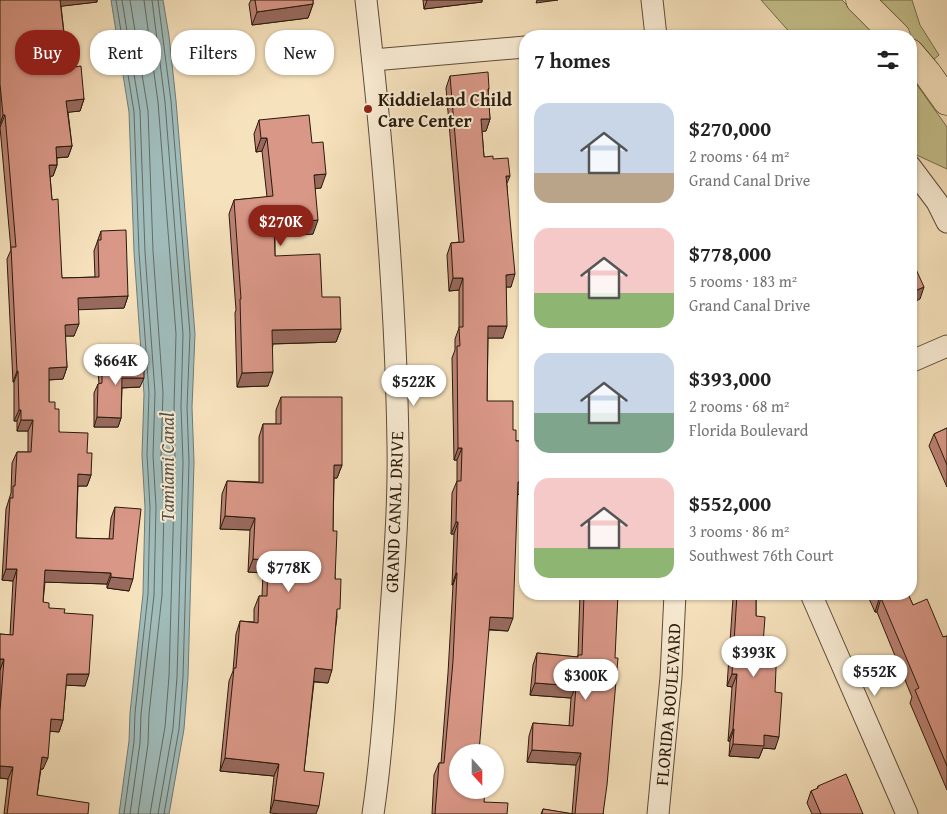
<!DOCTYPE html>
<meta charset="utf-8">
<style>
:root{--surface:#fff;--page:#f6f6f6;--text:#222;--muted:#767676;--accent:#8f2418}
body{margin:0;font-family:"Gentium Book Plus",serif;background:var(--page);color:var(--text);height:100vh;display:flex;flex-direction:column;font-size:19px;white-space:nowrap}
*{box-sizing:border-box;margin:0}
p{font-size:16px;color:var(--muted)}
.icon{flex:none;width:28px;height:28px;fill:none;stroke:currentColor;stroke-width:2;stroke-linecap:round;stroke-linejoin:round}
.map{position:relative;flex:1;overflow:hidden}
.sheet{position:absolute;left:519px;top:30px;width:398px;height:570px;display:flex;flex-direction:column;background:var(--surface);border-radius:20px;box-shadow:0 1px 4px #0004}
.sheet>*{flex:none}
.guide{position:absolute;left:15px;top:30px;width:429px;height:45px;display:flex;gap:10px}
.needle{width:32px;rotate:159deg}
.controls{position:absolute;left:449px;top:744px;display:grid;gap:10px}
.controls a{display:grid;place-items:center;width:55px;height:55px;border-radius:50%;background:var(--surface);box-shadow:0 1px 4px #0004;font-size:25px}
.price{position:absolute;translate:-50% -42px;padding:0 11px;border-radius:18px;background:#fff;color:#222;font-size:16px;line-height:32px;filter:drop-shadow(0 1px 2px #0008)}
.price::after{content:'';position:absolute;left:50%;top:30px;width:15px;height:11px;margin-left:-8px;background:inherit;clip-path:polygon(0 0,100% 0,50% 100%)}
.price.active{background:var(--accent);color:#fff}
ul{padding:0;list-style:none}
li{display:flex;align-items:center;gap:15px;height:125px;padding:0 15px}
li span{display:grid;place-items:center;flex:none;width:140px;height:100px;border-radius:15px;color:#555}
li>.icon{margin-inline-start:auto}
span .icon{width:60px;height:60px;fill:#fffc;stroke-width:1}
li b{font-size:21px}
h2{display:flex;justify-content:space-between;align-items:center;height:60px;padding:0 15px;font-size:21px}
.pill{padding:0 18px;border-radius:20px;background:var(--surface);box-shadow:0 1px 4px #0004;font-size:18px;line-height:45px}
.pill.active{background:var(--accent);color:#fff}
.map>svg:first-child{display:block}
.green{fill:#c4c18c;stroke:#766e4c}
.water{fill:#a0bcbb;stroke:#707b75}
.lines{fill:none;stroke-linecap:round;stroke-linejoin:round}
.shore{stroke:#646b63;stroke-width:1}
.minor-casing{stroke:#5c4c38;stroke-width:23}
.highway-casing{stroke:#291a0b;stroke-width:29}
.minor{stroke:#f9ecd4;stroke-width:21}
.highway{stroke:#f6e2bd;stroke-width:28}
.wall{fill:#bb8274;stroke:#291a0b}
.shaded-wall{fill:#986a5e;stroke:#291a0b}
.building{fill:#d99787;stroke:#291a0b}
.poi-dot{fill:#8f2418;stroke:#f9ecd4;stroke-width:2}
.labels{text-anchor:middle;dominant-baseline:central;stroke-width:4;stroke-linejoin:round;paint-order:stroke}
.poi-label{font-size:18px;font-weight:bold;fill:#291a0b;stroke:#f9ecd4;text-anchor:start}
.street-label{font-size:18px;fill:#291a0b;stroke:#f9ecd4}
.water-label{font-size:19px;font-style:italic;fill:#535349;stroke:#f9ecd4}
</style>
<div class="map">
<svg width="947" height="814" viewBox="0 0 947 814">
<rect width="100%" height="100%" fill="#f6e2bd"/>
<filter id="stains"><feTurbulence type="fractalNoise" baseFrequency=".004" numOctaves="4"/><feColorMatrix values="0 0 0 0 .2 0 0 0 0 .09 0 0 0 0 .02 0 0 0 .5 -.17"/></filter>
<radialGradient id="worn" r=".72"><stop offset=".6" stop-color="#630" stop-opacity="0"/><stop offset="1" stop-color="#630" stop-opacity=".3"/></radialGradient>
<path class="green" d="M761 0H842L878 36H793Z
M874 0H912L920 25 939 55 931 62 910 36Z
M910 75 947 127V169L910 152Z"/>
<path class="water" d="M111 0H163L169 36 176 101 195 334 192 407 194 462 188 677 184 729 169 814H119L129 741 130 713 143 594 145 507 142 455 144 394 134 252 129 112Z"/>
<g class="lines">
<path class="shore" d="M116 0 134 112 139 252 149 393 147 455 150 507 148 594 135 713 134 742 124 814
M122 0 140 111 145 252 155 393 153 455 156 507 154 595 141 714 140 743 130 814
M130 0 148 111 153 251 163 393 161 455 164 507 162 595 149 714 148 744 138 814
M144 0 158 102 176 334 174 407 175 462 169 676 165 727 150 814
M152 0 165 102 183 334 181 407 183 462 177 677 173 728 158 814
M158 0 171 101 190 334 187 407 189 462 183 677 179 729 164 814"/>
<g class="minor-casing">
<g id="minor">
<path d="M366 0C383 148 396 297 398 446 399 506 394 566 390 626 386 689 382 752 373 814"/>
<path d="M652 0 656 36"/>
<path d="M373 60 525 47"/>
<path d="M910 166 937 202 947 222"/>
<path d="M910 362 947 346"/>
<path d="M811 594 907 814"/>
<path id="s1" d="M658 814 671 677 675 594"/>
</g>
</g>
<g class="highway-casing">
<path id="highway" d="M860 0 896 36
M910 53 927 73 947 101"/>
</g>
<use href="#minor" class="minor"/>
<use href="#highway" class="highway"/>
</g>
<path class="wall" d="M0 0H97V2L61 6 68 68 84 99 80 111 68 112 72 146 68 157 57 158V165L53 176H50L52 200 62 278 95 277 94 251 101 231 128 296 124 308 78 309 74 336H65L67 367 63 379 49 380V402L55 409 59 432 87 453 91 475 87 486H78L76 538 109 539 111 518 115 507 129 591 107 588V584L45 582 43 602 49 608 64 613 85 686 66 685 63 720 59 732 50 731 43 769H41L37 795 88 814H4L8 779 0 778V634L10 635 13 581 2 580 6 509 11 493 12 463 17 452H28V431H17V421H14V382H13L7 259 11 250 0 127Z
M251 0H313V4L308 18 252 25 249 4Z
M423 0H482V2L424 9Z
M450 76 489 88 488 93 490 119 486 131H482L484 157 493 159 507 185 511 287H506L503 338H488L487 401 513 430 516 441H525V494H517L508 631 489 630 458 752 484 802 507 814H432L434 775 439 763H441L448 673 453 585H452L454 534H451L452 493 457 481V460H454L452 358 455 350V339L459 328V290L449 291 447 255 451 243 459 242 446 88Z
M259 120 312 143 321 188H315L313 234 275 237V256L322 297 341 329 336 342 273 344 268 386 237 387 235 313 236 310 229 214 234 200 267 197 262 151 256 152 254 134Z
M102 362 140 387 122 388 121 418 118 427H94V393L98 384H99L98 372Z
M281 397 342 465 337 478H334L333 531 337 617 328 683 314 682 304 771 270 813 274 776 220 771 229 681 233 671 236 634 240 621 254 622V609L259 596H262L263 573 248 572 250 530 220 529 222 494 227 481 259 482V437L263 424H276V410Z
M947 428V487L929 446 934 434Z
M580 594H618L603 814H541L543 809 572 814 576 765 527 762 529 736 533 723 569 726 571 698 530 695 533 665 537 653 577 657 578 655Z
M721 594H756V616L775 692V749L763 748 759 758 729 756 730 741H728L732 687 727 686 733 598 721 597Z
M867 594H908L913 605 943 637 947 636V790L910 703 912 697 877 612H875Z
M818 786 863 814H812L807 803 811 791 817 789Z"/>
<path class="shaded-wall" d="M58 0H97V2L55 7Z
M427 0H482V2L424 9Z
M537 0H558L536 3Z
M313 4 308 18 252 25 257 12Z
M84 99 80 111 62 113 66 101Z
M3 115H5L0 127V124Z
M481 119H490L486 131 477 132Z
M261 138H267L262 151 256 152Z
M72 146 68 157 52 158 56 147Z
M49 165H57L53 176 45 177Z
M326 174 321 188 309 189 314 175Z
M506 176H510L505 188Z
M318 220 313 234 269 237 274 224Z
M515 274 511 287H502L506 275Z
M453 278H463L459 290 449 291Z
M924 287 920 299 910 304V293Z
M128 296 124 308 73 310 78 298Z
M79 324 74 336H60L65 325Z
M488 326H507L503 338H483Z
M341 329 336 342 267 344 272 330Z
M67 367 63 379 45 380 49 368Z
M17 371H18L14 382H13Z
M273 372 268 386 237 387 242 373Z
M122 378H144L140 387 118 388Z
M19 410H21L17 421H14Z
M97 417 121 418 118 427H94Z
M21 420H33L28 431H17Z
M458 448H462L457 460H454Z
M334 465H342L337 478H330Z
M78 474 91 475 87 486H74Z
M518 482H525V494L513 495Z
M225 516 255 518 250 530 220 529Z
M456 522H458L454 534H451Z
M253 559 268 560 263 573 248 572Z
M6 569H17L13 581 2 580Z
M45 570 111 573 107 584 41 582Z
M456 573H457L453 585H452Z
M111 577 133 579 129 591 107 588Z
M722 594H734L733 598 721 597Z
M881 598 877 612H875L879 599Z
M490 617 513 618 508 631 485 629Z
M0 659H4L0 670Z
M315 668 332 670 328 683 311 681Z
M67 674H89L85 686 63 685Z
M732 674H737L732 687 727 686Z
M535 683 576 686 571 698 530 695Z
M51 719 63 720 59 732 47 731Z
M733 729H734L730 741H728Z
M764 735 779 737 775 749 763 748 759 758 729 756 733 744Z
M532 750 581 753 576 765 527 762Z
M42 757 48 758 43 769H38Z
M225 758 279 764 274 776 220 771Z
M0 766 13 767 8 779 0 778Z
M274 800 319 806 316 814H280L270 813Z"/>
<path class="building" d="M0 0H60L68 68 81 66 84 99 66 101 72 146 56 147 57 165H49L52 200 58 199 62 278 99 277 98 240H101V231L126 230 128 296 78 298 79 324 65 325 67 367 49 368V402H55V409H59V432L88 433 87 453H92L91 475 78 474 76 538 113 539 115 507 141 509 133 579 111 577V573L45 570 43 602 49 603V608L65 609 64 613 93 615 89 674H67L63 720 51 719 48 758 42 757 37 795 89 803 88 814H7L13 767 0 766V711L4 659H0V634L13 635 17 569H6L10 498H13V486H15L17 452H31L33 420H21V410H19L18 371H17L11 247H16L5 115H3L0 84Z
M255 0H313V4L257 12Z
M488 72 489 88 488 89 490 119H481L484 157 493 156V159L508 158 510 176H506L515 274 506 275 507 326H488L487 401H513V430H516V441H525V482H518L513 618 490 617 479 752H458V790H485L484 802 508 803 507 814H435L439 763H444L453 661 457 573H456L458 522H456L457 481H461L462 448H458L457 346H460L459 327H463V278H453L451 243 464 242 450 76Z
M309 115 312 143 323 142 326 174 314 175 318 220 274 224 275 256 320 254 322 297H340L341 329 272 330 273 372 242 373 240 299H241L234 200 273 196 267 138H261L259 120Z
M910 256 924 287 910 293Z
M144 361V378H122L121 418 97 417 98 384 102 383V362Z
M281 397H342V465H334L333 531H337L335 579H341L340 609H337L332 670 315 668 304 771 324 773 319 806 274 800 279 764 225 758 234 668H236L240 621 258 623 259 596H267L268 560 253 559 255 518 225 516 227 481 263 483V424H281Z
M947 428V465L934 434Z
M584 594H618L615 658H618L607 785 603 814H575L581 753 532 750 533 723 573 726 576 686 535 683 537 653 578 657V655H582Z
M737 594H756V616L765 617 763 644 777 645 775 692 782 693 779 737 764 735V746L733 744 734 729H733L737 674H732Z
M877 594H908L913 605 927 599 943 637 947 636V766L915 690 919 688 881 598 879 599Z
M846 774 863 814H821L811 791 818 788V786Z
M543 809 574 814H542Z"/>
<circle class="poi-dot" cx="368" cy="109" r="5"/>
<g class="labels">
<g class="poi-label">
<text x="378" y="99">Kiddieland Child<tspan x="378" dy="21">Care Center</tspan></text>
</g>
<g class="street-label">
<text transform="translate(394 512) rotate(-88)">GRAND CANAL DRIVE</text>
<text stroke="none"><textPath href="#s1" startOffset="110">FLORIDA BOULEVARD</textPath></text>
</g>
<g class="water-label">
<text transform="translate(167 467) rotate(-90)">Tamiami Canal</text>
</g>
</g>
<rect width="100%" height="100%" filter="url(#stains)"/>
<rect width="100%" height="100%" fill="url(#worn)"/>
</svg>
<div class="controls">
<a><svg class="needle" viewBox="-14 -14 28 28"><path d="M0-13l5 13h-10z" fill="#e53935"/><path d="M0 13l5-13h-10z" fill="#767676"/></svg></a>
</div>
<b class="price active" style="left:281px;top:247px">$270K</b>
<b class="price" style="left:116px;top:386px">$664K</b>
<b class="price" style="left:414px;top:407px">$522K</b>
<b class="price" style="left:289px;top:593px">$778K</b>
<b class="price" style="left:754px;top:678px">$393K</b>
<b class="price" style="left:875px;top:697px">$552K</b>
<b class="price" style="left:586px;top:701px">$300K</b>
<div class="guide">
<a class="pill active">Buy</a>
<a class="pill">Rent</a>
<a class="pill">Filters</a>
<a class="pill">New</a>
</div>
<section class="sheet">
<h2>7 homes<svg class="icon" aria-label="filters" viewBox="0 0 24 24"><path d="M4 7h16M4 17h16"/><circle cx="9" cy="7" r="2"/><circle cx="15" cy="17" r="2"/></svg></h2>
<ul>
<li><span style="background:linear-gradient(#c9d6e8 70%,#b9a48a 0)"><svg class="icon" aria-label="home" viewBox="0 0 24 24"><path d="M3 11l9-7 9 7M6 9v11h12V9"/></svg></span><div><b>$270,000</b><p>2 rooms · 64 m²</p><p>Grand Canal Drive</p></div></li>
<li><span style="background:linear-gradient(#f6c9c9 65%,#8fb573 0)"><svg class="icon" aria-label="home" viewBox="0 0 24 24"><path d="M3 11l9-7 9 7M6 9v11h12V9"/></svg></span><div><b>$778,000</b><p>5 rooms · 183 m²</p><p>Grand Canal Drive</p></div></li>
<li><span style="background:linear-gradient(#c9d6e8 60%,#7fa58c 0)"><svg class="icon" aria-label="home" viewBox="0 0 24 24"><path d="M3 11l9-7 9 7M6 9v11h12V9"/></svg></span><div><b>$393,000</b><p>2 rooms · 68 m²</p><p>Florida Boulevard</p></div></li>
<li><span style="background:linear-gradient(#f6c9c9 70%,#8fb573 0)"><svg class="icon" aria-label="home" viewBox="0 0 24 24"><path d="M3 11l9-7 9 7M6 9v11h12V9"/></svg></span><div><b>$552,000</b><p>3 rooms · 86 m²</p><p>Southwest 76th Court</p></div></li>
</ul>
</section>
</div>
